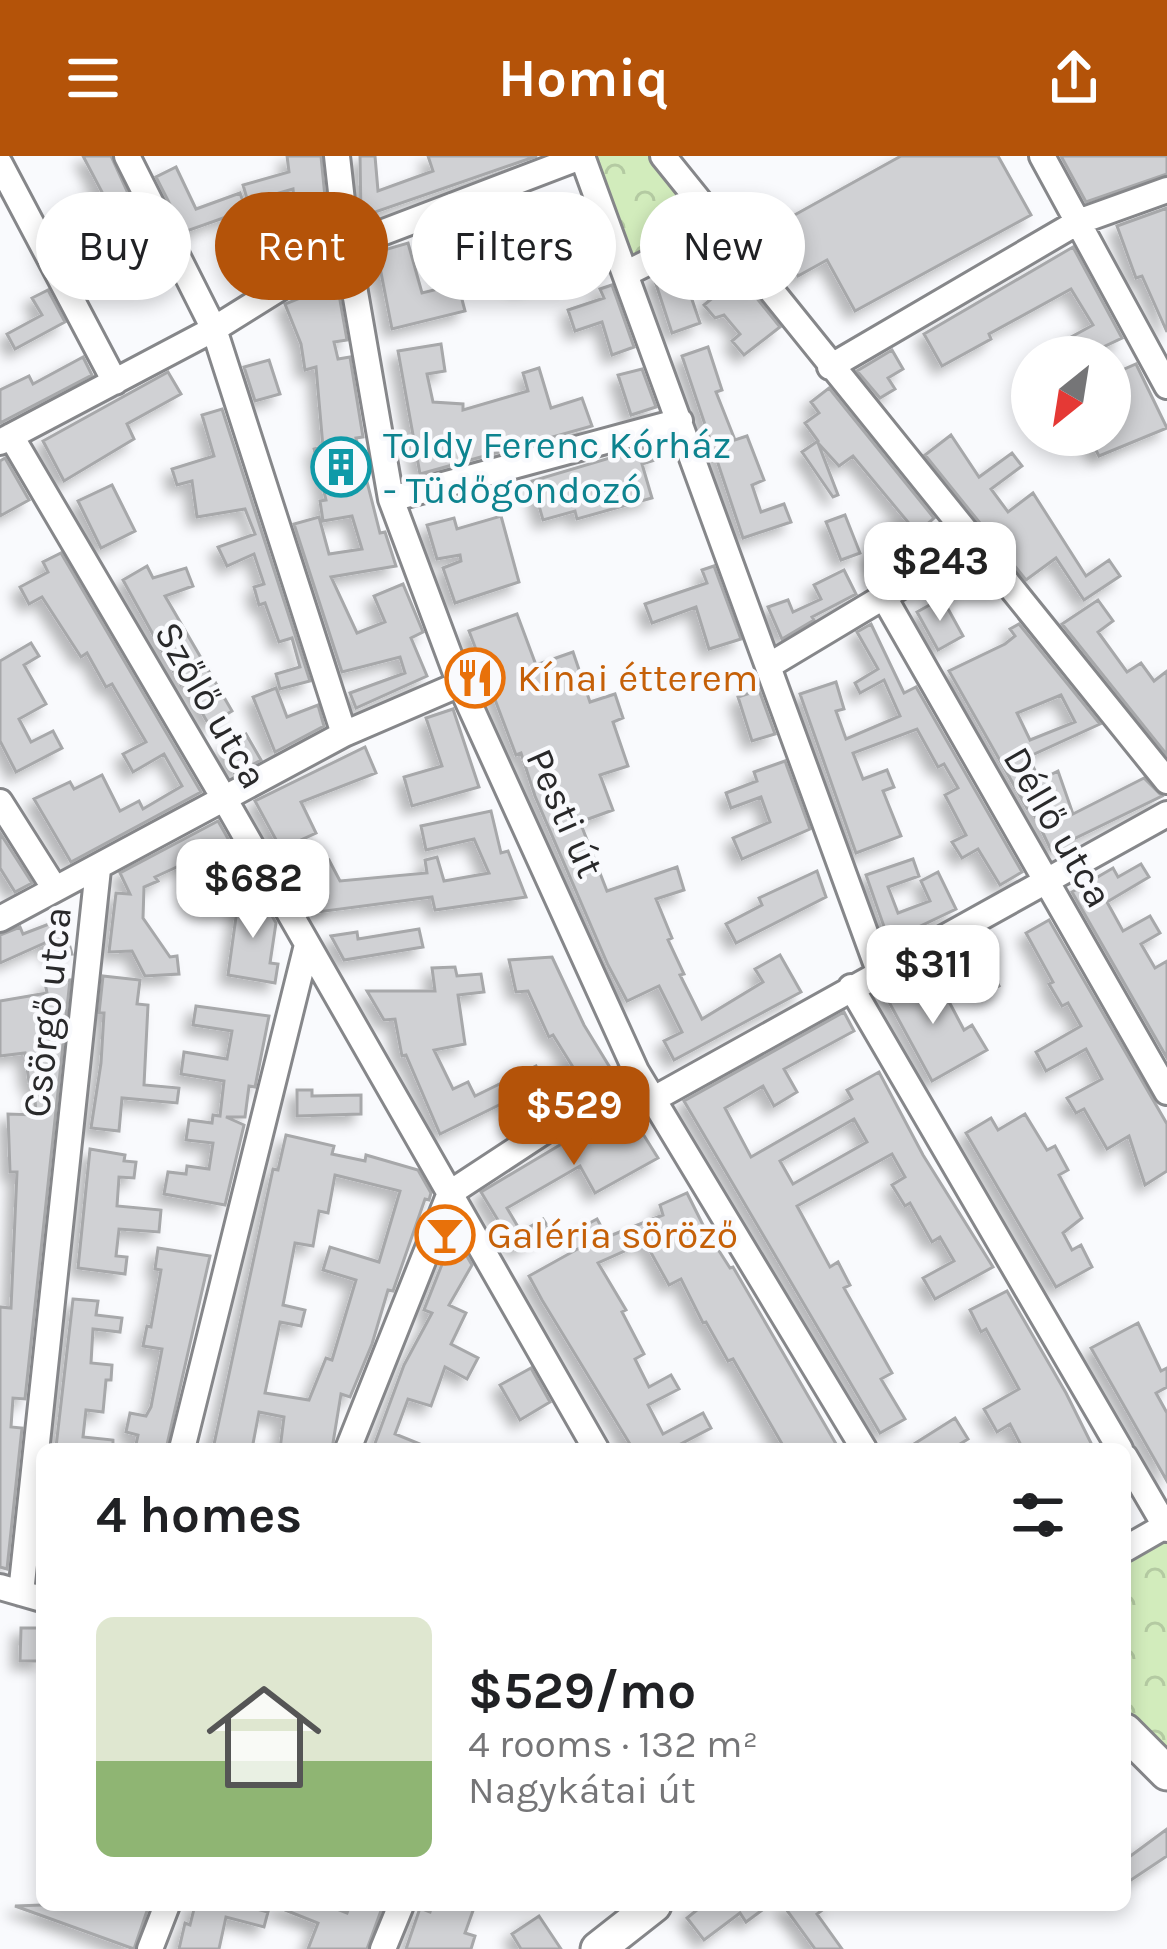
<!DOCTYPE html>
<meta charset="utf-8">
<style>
:root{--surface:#fff;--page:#f6f6f6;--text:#202124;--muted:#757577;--accent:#b45309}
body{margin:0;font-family:Karla,sans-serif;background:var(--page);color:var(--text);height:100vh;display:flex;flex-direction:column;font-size:45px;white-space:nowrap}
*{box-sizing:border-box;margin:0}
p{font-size:39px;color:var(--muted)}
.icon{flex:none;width:66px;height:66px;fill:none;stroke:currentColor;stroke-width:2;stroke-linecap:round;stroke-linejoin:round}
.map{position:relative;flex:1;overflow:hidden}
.panel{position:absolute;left:36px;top:1287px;width:1095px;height:468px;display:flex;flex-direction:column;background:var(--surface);border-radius:18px;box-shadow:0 6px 18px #0003}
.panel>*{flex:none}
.hud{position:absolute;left:36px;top:36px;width:1095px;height:108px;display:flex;gap:24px}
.needle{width:78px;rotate:210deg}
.tools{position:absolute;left:1011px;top:180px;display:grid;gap:24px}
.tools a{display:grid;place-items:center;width:120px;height:120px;border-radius:50%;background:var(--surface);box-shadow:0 6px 18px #0003;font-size:60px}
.price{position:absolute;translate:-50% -102px;padding:0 27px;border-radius:24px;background:#fff;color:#222;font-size:39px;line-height:78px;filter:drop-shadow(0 3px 6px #0008)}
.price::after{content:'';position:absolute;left:50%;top:72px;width:36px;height:27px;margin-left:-18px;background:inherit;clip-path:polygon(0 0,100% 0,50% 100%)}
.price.on{background:var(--accent);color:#fff}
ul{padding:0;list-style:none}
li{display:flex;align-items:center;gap:36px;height:300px;padding:0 60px}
li span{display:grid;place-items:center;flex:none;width:336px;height:240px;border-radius:18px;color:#555}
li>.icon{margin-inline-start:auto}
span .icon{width:144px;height:144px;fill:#fffc;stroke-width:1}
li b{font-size:51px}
h2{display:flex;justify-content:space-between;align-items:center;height:144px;padding:0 60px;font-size:51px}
.tag{padding:0 42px;border-radius:54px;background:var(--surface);box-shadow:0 6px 18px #0003;font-size:42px;line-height:108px}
.tag.on{background:var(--accent);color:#fff}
header{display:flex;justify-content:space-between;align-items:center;height:156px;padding:0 60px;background:var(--accent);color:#fff;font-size:54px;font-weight:700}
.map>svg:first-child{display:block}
.park{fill:url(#park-crowns)}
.building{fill:#d0d1d4;stroke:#a7a8aa;stroke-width:3;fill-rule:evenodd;filter:url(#shadow)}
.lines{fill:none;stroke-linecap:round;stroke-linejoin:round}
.minor-casing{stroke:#86878a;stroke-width:30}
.major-casing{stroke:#86878a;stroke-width:39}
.minor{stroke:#fff;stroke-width:24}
.major{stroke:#fff;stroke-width:33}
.labels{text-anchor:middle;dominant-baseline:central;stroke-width:9;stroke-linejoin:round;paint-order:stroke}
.culture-label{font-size:39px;fill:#0d838f;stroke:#f9fafd;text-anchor:start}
.food-label{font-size:39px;fill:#c56008;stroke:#f9fafd;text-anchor:start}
.street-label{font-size:39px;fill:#29292a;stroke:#f9fafd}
</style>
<header><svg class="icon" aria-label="menu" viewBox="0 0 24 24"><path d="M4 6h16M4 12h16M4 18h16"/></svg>Homiq<svg class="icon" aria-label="share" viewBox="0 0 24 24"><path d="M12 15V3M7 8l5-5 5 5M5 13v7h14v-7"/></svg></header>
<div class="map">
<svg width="1167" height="1793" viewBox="0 0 1167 1793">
<defs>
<pattern id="park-crowns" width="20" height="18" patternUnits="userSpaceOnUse" patternTransform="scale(3)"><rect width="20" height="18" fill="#d2ecbc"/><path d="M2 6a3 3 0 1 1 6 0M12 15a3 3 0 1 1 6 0" fill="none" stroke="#b4caa2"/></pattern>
<filter id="shadow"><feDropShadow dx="-8" dy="8" stdDeviation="6" flood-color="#0004"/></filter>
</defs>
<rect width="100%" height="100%" fill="#f9fafd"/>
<path class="park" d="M582 0H663L721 70 627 117Z
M1162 1377 1167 1385V1593L1125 1551V1400Z"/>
<path class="building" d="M83 0H111L136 55 64 93 48 64 102 36Z
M287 0H321L329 82 282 111 273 96 298 83 293 33 248 46 243 29 289 16Z
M360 0H375L378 35 433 15 428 0H537L361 61Z
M901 0H998L1031 59 855 155 827 104 798 120 771 72Z
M1061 0H1167V18L1086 46Z
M176 11 196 53 240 37 246 54 184 76 156 21Z
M572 48 593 102 519 130 515 120 505 124 493 92 458 103 448 71 473 64 479 83Z
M1167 52V176L1142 120 1136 122 1117 70Z
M408 87 422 137 458 128 465 155 392 173 377 96Z
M1073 91 1122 182 1082 201 1071 181 1093 169 1071 133 989 178 991 183 942 210 924 178Z
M673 112 677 125 685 123 700 167 672 177 654 122Z
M739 120 780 171 744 199 732 185 740 178 724 159 715 162 704 149Z
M337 127 347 184 334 186 338 203 350 201 363 281 356 282 380 377 385 376 396 410 331 421 357 477 385 466 374 440 403 428 423 476 411 482 427 520 356 552 350 537 405 517 400 501 342 516 294 368 319 361 329 398 362 393 352 360 323 365 320 345 326 344 314 293 323 291 316 211 305 214 301 188 285 148Z
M612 129 634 191 612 199 602 166 575 175 568 154 604 142 600 133Z
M48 134 65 166 15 193 7 178 42 159 32 142Z
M441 188 445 215 427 218 433 246 463 248V254L528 235 523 217 539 212 551 252 582 242 592 270 420 318 398 195Z
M708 191 722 234 716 236 735 284 747 280 764 324 752 329 761 356 784 348 791 366 743 382 682 200Z
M892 194 903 213 888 222 895 233 880 242 857 215Z
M83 201 92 219 0 267V234L29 220 33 228Z
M269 204 280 238 255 245 244 211Z
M1136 208 1167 272 1099 300 1090 283 1110 279V230L1124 224 1120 215Z
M642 213 656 251 631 259 618 219Z
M168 216 181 238 127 268 134 283 64 325 43 285Z
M829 232 934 362 917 377 853 300 839 310 818 287 838 339 833 341 802 296 818 285 805 267 819 257 811 246Z
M222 253 310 525 280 533 276 518 300 511 292 482 279 486 265 447 259 449 254 431 264 428 254 398 227 410 218 391 255 378 245 353 197 361 192 325 177 329 172 313 214 300 202 259Z
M951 279 979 321 1012 297 1022 310 991 333 1008 356 1033 337 1086 420 1109 404 1120 420 1084 444 1056 402 1026 424 925 299Z
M650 290 655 304 642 308 652 342 577 363 575 355 543 364 532 325Z
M5 302 29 344 0 360V305Z
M112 329 135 375 101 392 78 345Z
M845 359 860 397 841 404 826 366Z
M501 360 519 426 455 447 443 412 461 405 460 399 437 403 427 369 454 362 457 373Z
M894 385 904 409 878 424 866 397Z
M61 397 201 636 71 706 34 643 70 626 74 633 102 619 120 655 139 645 143 653 182 630 164 598 133 616 123 598 146 586 112 528 106 531 87 497 81 501 42 441 29 448 20 431 48 416 43 406Z
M147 410 153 422 186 412 193 430 165 440 232 555 209 569 185 527 181 529 123 424Z
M714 410 741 483 709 493 696 451 652 467 645 448 707 427 702 414Z
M844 414 856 438 812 461 814 464 782 483 768 451 788 444 793 456 821 443 814 429Z
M942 442 963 480 938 494 917 456Z
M1098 444 1113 465 1098 476 1127 516 1141 507 1154 525 1167 515V599L1062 468Z
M517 458 536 509 573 496 590 546 615 538 623 562 613 566 628 610 600 619 613 654 580 666 607 735 677 711 684 734 656 743 672 782 668 784 684 818 680 819 702 863 763 826 755 813 780 799 801 836 674 904 664 885 682 876 659 830 627 845 608 809 535 640 521 597 516 599 469 475Z
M871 468 904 537 916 531 1022 716 1000 729 978 693 962 702 952 686 966 679 945 639 958 632 944 608 938 611 917 573 853 597 863 623 887 614 894 631 883 635 901 680 856 697 800 538 836 526 844 553 836 555 846 583 900 560 884 524 860 537 855 527 878 513 857 476Z
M1019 468 1100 568 1028 601 1040 624 1058 615 1073 658 1144 622 1162 640 1051 694 1030 650 1027 652 949 515 1005 488 1015 480 1010 473ZM1061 539 1075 566 1030 584 1017 557Z
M31 487 39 500 24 509 46 548 19 563 31 586 53 575 62 592 16 616 0 585V505Z
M276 532 287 561 318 549 324 570 275 596 253 541Z
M759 534 775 578 752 585 738 541Z
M453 553 479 631 412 650 404 621 442 610 426 562Z
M246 578 261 604 235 618 221 592Z
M365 591 376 617 301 646 316 677 281 693 255 645Z
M785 605 810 673 742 703 733 682 770 666 761 641 731 652 726 637 757 625 754 616Z
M491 655 501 697 508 695 526 741 435 754 432 741 318 756 298 718 329 704 340 725 427 717 425 704 437 701 444 725 489 717 474 683 426 694 421 670Z
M218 665 235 695 230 697 225 689 155 721 158 725 144 731 143 762 170 801 177 800 179 818 145 820 132 795 109 796 116 737 130 738 120 717Z
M0 677 32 727 15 736 0 712Z
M913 703 919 720 888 731 898 757 930 745 921 725 938 716 956 753 889 785 866 719Z
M1141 708 1149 721 1107 746 1123 775 1150 760 1160 777 1141 788 1155 812 1167 805V902L1072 736 1113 712 1118 721Z
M817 715 826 741 736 787 726 768 762 749 759 742Z
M239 739 262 742 276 767 270 807 278 808 275 827 228 819Z
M62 763 72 798 52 799 47 786 0 807V779L20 771 23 778Z
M1049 764 1167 968V1015L1145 1029 1129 980 1107 993 1084 953 1076 957 1067 942 1102 923 1086 893 1046 915 1036 896 1081 870 1068 847 1062 850 1049 828 1053 826 1026 777Z
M419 773 423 791 344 804 331 780 357 776 358 783Z
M985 778 997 800 985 806 999 830 986 837 960 792Z
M552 801 584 869 609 910 581 924 553 879 549 881 528 835 516 836 509 804Z
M455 811 457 820 481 818 484 836 458 839 465 888 434 894 453 933 468 926 475 940 536 910 544 927 440 978 406 899 402 900 395 863 384 864 367 835H435L432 812Z
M926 818 940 844 946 840 964 874 972 869 987 894 932 925 883 835 908 821 911 826Z
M103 820 140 824 137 848 148 849 144 929 179 932 177 947 122 942 119 975 91 972 101 907 104 857H99Z
M70 824 25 1243 13 1242 11 1271 22 1272 7 1413 0 1411V1151L11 1152 17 1016H10L8 958 36 959 34 926H29L25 897 0 900V845L47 837 45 827Z
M196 850 269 860 255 931 249 930 245 961H226L244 969 225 1049 164 1038 168 1016 186 1018 187 1010 209 1013 213 987 186 984 189 964 212 967 213 959 220 960 224 925 181 918 184 896 227 903 232 875 193 869Z
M844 856 854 875 784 913 797 936 774 950 763 930 725 952 751 1001 852 943 847 934 879 916 923 999 993 1111 935 1143 923 1122 954 1105 940 1081 932 1086 910 1047 905 1050 892 1029 905 1021 892 998 797 1050 830 1111 838 1106 850 1129 844 1132 892 1217 881 1223 905 1263 880 1277 684 945ZM854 963 867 986 793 1028 780 1005Z
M297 934H312V940L361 939V958L297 960Z
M623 946 658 1002 595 1037 580 1010 507 1052 521 1076 543 1063 550 1074 516 1094 481 1036 600 965 598 962Z
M1025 958 1047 994 1055 990 1068 1014 1059 1019 1082 1062 1063 1077 1072 1094 1081 1089 1092 1111 1056 1131 966 977 991 962 998 974Z
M286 979 334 990 332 998 365 1005 366 999 418 1014 431 1037 429 1044 425 1043 393 1135 388 1134 372 1188 350 1241 341 1238 332 1293H280L284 1261 259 1256 252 1293H213L273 1013 278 1014ZM335 1019 400 1035 379 1106 330 1091 323 1114 356 1124 332 1204 326 1202 309 1244 265 1237 280 1166 301 1170 305 1154 283 1149 295 1087 313 1090 319 1055 328 1057Z
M90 993 125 999 124 1005 136 1006 134 1022 119 1021 117 1050 161 1054 159 1076 119 1073 116 1100 127 1101 125 1118 78 1112Z
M687 1037 705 1073 730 1112 733 1111 839 1293H785L733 1203 728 1205 706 1166 703 1167 681 1123 669 1129 645 1086 598 1107 626 1154 622 1156 644 1198 635 1203 649 1231 671 1219 679 1233 648 1249 663 1278 703 1257 711 1272 671 1293H633L542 1144 529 1120 592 1085 584 1070 597 1063 607 1081 663 1059 660 1049Z
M454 1078 472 1109 449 1149 466 1157 451 1188 478 1202 467 1223 445 1211 431 1250 408 1243 395 1278 432 1293H382L374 1290 404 1209 432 1157 424 1154Z
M158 1092 210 1100 166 1293H135L138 1279 126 1276 130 1257 146 1260 151 1251 162 1193 143 1190 147 1170 151 1171 161 1114 155 1113Z
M1007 1135 1066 1237 1094 1293H1023L1010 1268 997 1276 984 1253 1019 1233 986 1173 981 1176 970 1154Z
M73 1143 98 1145 96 1159 122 1162 120 1176 93 1173 91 1207 112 1209 111 1224H106L103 1256 86 1254 83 1281 113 1284V1293L56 1291Z
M1138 1167 1161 1215 1167 1212V1231L1156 1237 1167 1257V1325L1091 1192Z
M531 1212 550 1246 520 1264 500 1229Z
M955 1262 968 1283 952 1293H906Z
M21 1472H42V1505H20Z
M1167 1673V1700L1125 1728V1704Z
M42 1749H149L134 1793 15 1750Z
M195 1749H241L268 1756 264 1771 226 1761 219 1793H179L185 1767 190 1769Z
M327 1749 347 1757 350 1749 382 1752 367 1793H308L318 1767 275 1750Z
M432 1749H475L465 1777 475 1780 471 1793H406L420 1752 430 1756Z
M703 1749H769L746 1766 740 1757 704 1784 687 1762Z
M783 1749H829L817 1758 842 1793H815Z
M539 1760 561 1793H521L512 1778Z"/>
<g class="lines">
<g class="minor-casing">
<path id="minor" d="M127 0 214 173 344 578
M337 0 347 90 391 343 460 528 636 915 864 1293
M582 0 879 815
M663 0 1167 625
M1042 0 1167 230
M0 8 115 226
M627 117 721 70
M830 211 1078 66 1167 34
M11 280 225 644 596 1293
M0 286 214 173 347 90 583 0
M391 343 680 265
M885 443 1167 936
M770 509 975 386
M0 646 55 733
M0 763 344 578 460 528
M851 831 1120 1293
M652 944 1167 658
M182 1293 307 789
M348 1293 450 1037 636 915
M1125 1301 1167 1373
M1125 1393 1167 1369
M0 1431 42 1443
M21 1437 98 713
M150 1793 167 1749
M383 1793 401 1749"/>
</g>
<g class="major-casing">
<path id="major" d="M1125 1575 1167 1617
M598 1793 654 1749"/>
</g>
<use href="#minor" class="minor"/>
<use href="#major" class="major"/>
</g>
<defs>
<g id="building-ring" transform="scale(3)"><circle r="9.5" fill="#f9fafd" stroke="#0f9aa8" stroke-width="1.5"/><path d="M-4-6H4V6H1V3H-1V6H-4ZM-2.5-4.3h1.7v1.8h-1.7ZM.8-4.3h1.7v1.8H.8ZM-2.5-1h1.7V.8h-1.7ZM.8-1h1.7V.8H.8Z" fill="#0f9aa8"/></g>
<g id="restaurant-ring" transform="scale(3)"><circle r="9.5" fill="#f9fafd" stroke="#e8710a" stroke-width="1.5"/><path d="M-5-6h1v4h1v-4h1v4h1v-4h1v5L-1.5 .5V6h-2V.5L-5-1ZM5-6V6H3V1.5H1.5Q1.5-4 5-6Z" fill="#e8710a"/></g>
<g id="bar-ring" transform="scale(3)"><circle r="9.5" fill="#f9fafd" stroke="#e8710a" stroke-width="1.5"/><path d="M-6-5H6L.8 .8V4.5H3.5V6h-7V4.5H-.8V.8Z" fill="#e8710a"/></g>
</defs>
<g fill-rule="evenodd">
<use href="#building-ring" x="341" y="311"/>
<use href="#restaurant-ring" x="475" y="522"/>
<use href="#bar-ring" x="445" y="1079"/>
</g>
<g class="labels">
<g class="culture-label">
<text x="383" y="289">Toldy Ferenc Kórház<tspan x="383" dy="45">- Tüdőgondozó</tspan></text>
</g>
<g class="food-label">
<text x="517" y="522">Kínai étterem</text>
<text x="487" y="1079">Galéria söröző</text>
</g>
<g class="street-label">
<text transform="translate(211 549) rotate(60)">Szőlő utca</text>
<text transform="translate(565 657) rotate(66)">Pesti út</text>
<text transform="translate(1058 671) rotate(60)">Déllő utca</text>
<text transform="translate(47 856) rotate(-84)">Csörgő utca</text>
</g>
</g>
</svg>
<div class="tools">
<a><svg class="needle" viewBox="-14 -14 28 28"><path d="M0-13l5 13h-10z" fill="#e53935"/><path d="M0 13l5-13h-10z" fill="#757577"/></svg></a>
</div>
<b class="price" style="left:940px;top:468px">$243</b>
<b class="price" style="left:253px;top:785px">$682</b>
<b class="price" style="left:933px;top:871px">$311</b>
<b class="price on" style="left:574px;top:1012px">$529</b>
<div class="hud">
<a class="tag">Buy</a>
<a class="tag on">Rent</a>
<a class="tag">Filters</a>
<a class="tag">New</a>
</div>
<section class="panel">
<h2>4 homes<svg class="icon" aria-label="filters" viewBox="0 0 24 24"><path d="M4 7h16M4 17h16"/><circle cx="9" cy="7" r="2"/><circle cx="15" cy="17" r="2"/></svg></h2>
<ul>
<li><span style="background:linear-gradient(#dfe7d0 60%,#8fb573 0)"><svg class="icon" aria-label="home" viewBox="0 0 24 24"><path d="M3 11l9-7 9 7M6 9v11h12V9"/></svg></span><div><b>$529/mo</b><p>4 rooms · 132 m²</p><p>Nagykátai út</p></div></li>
</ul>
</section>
</div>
